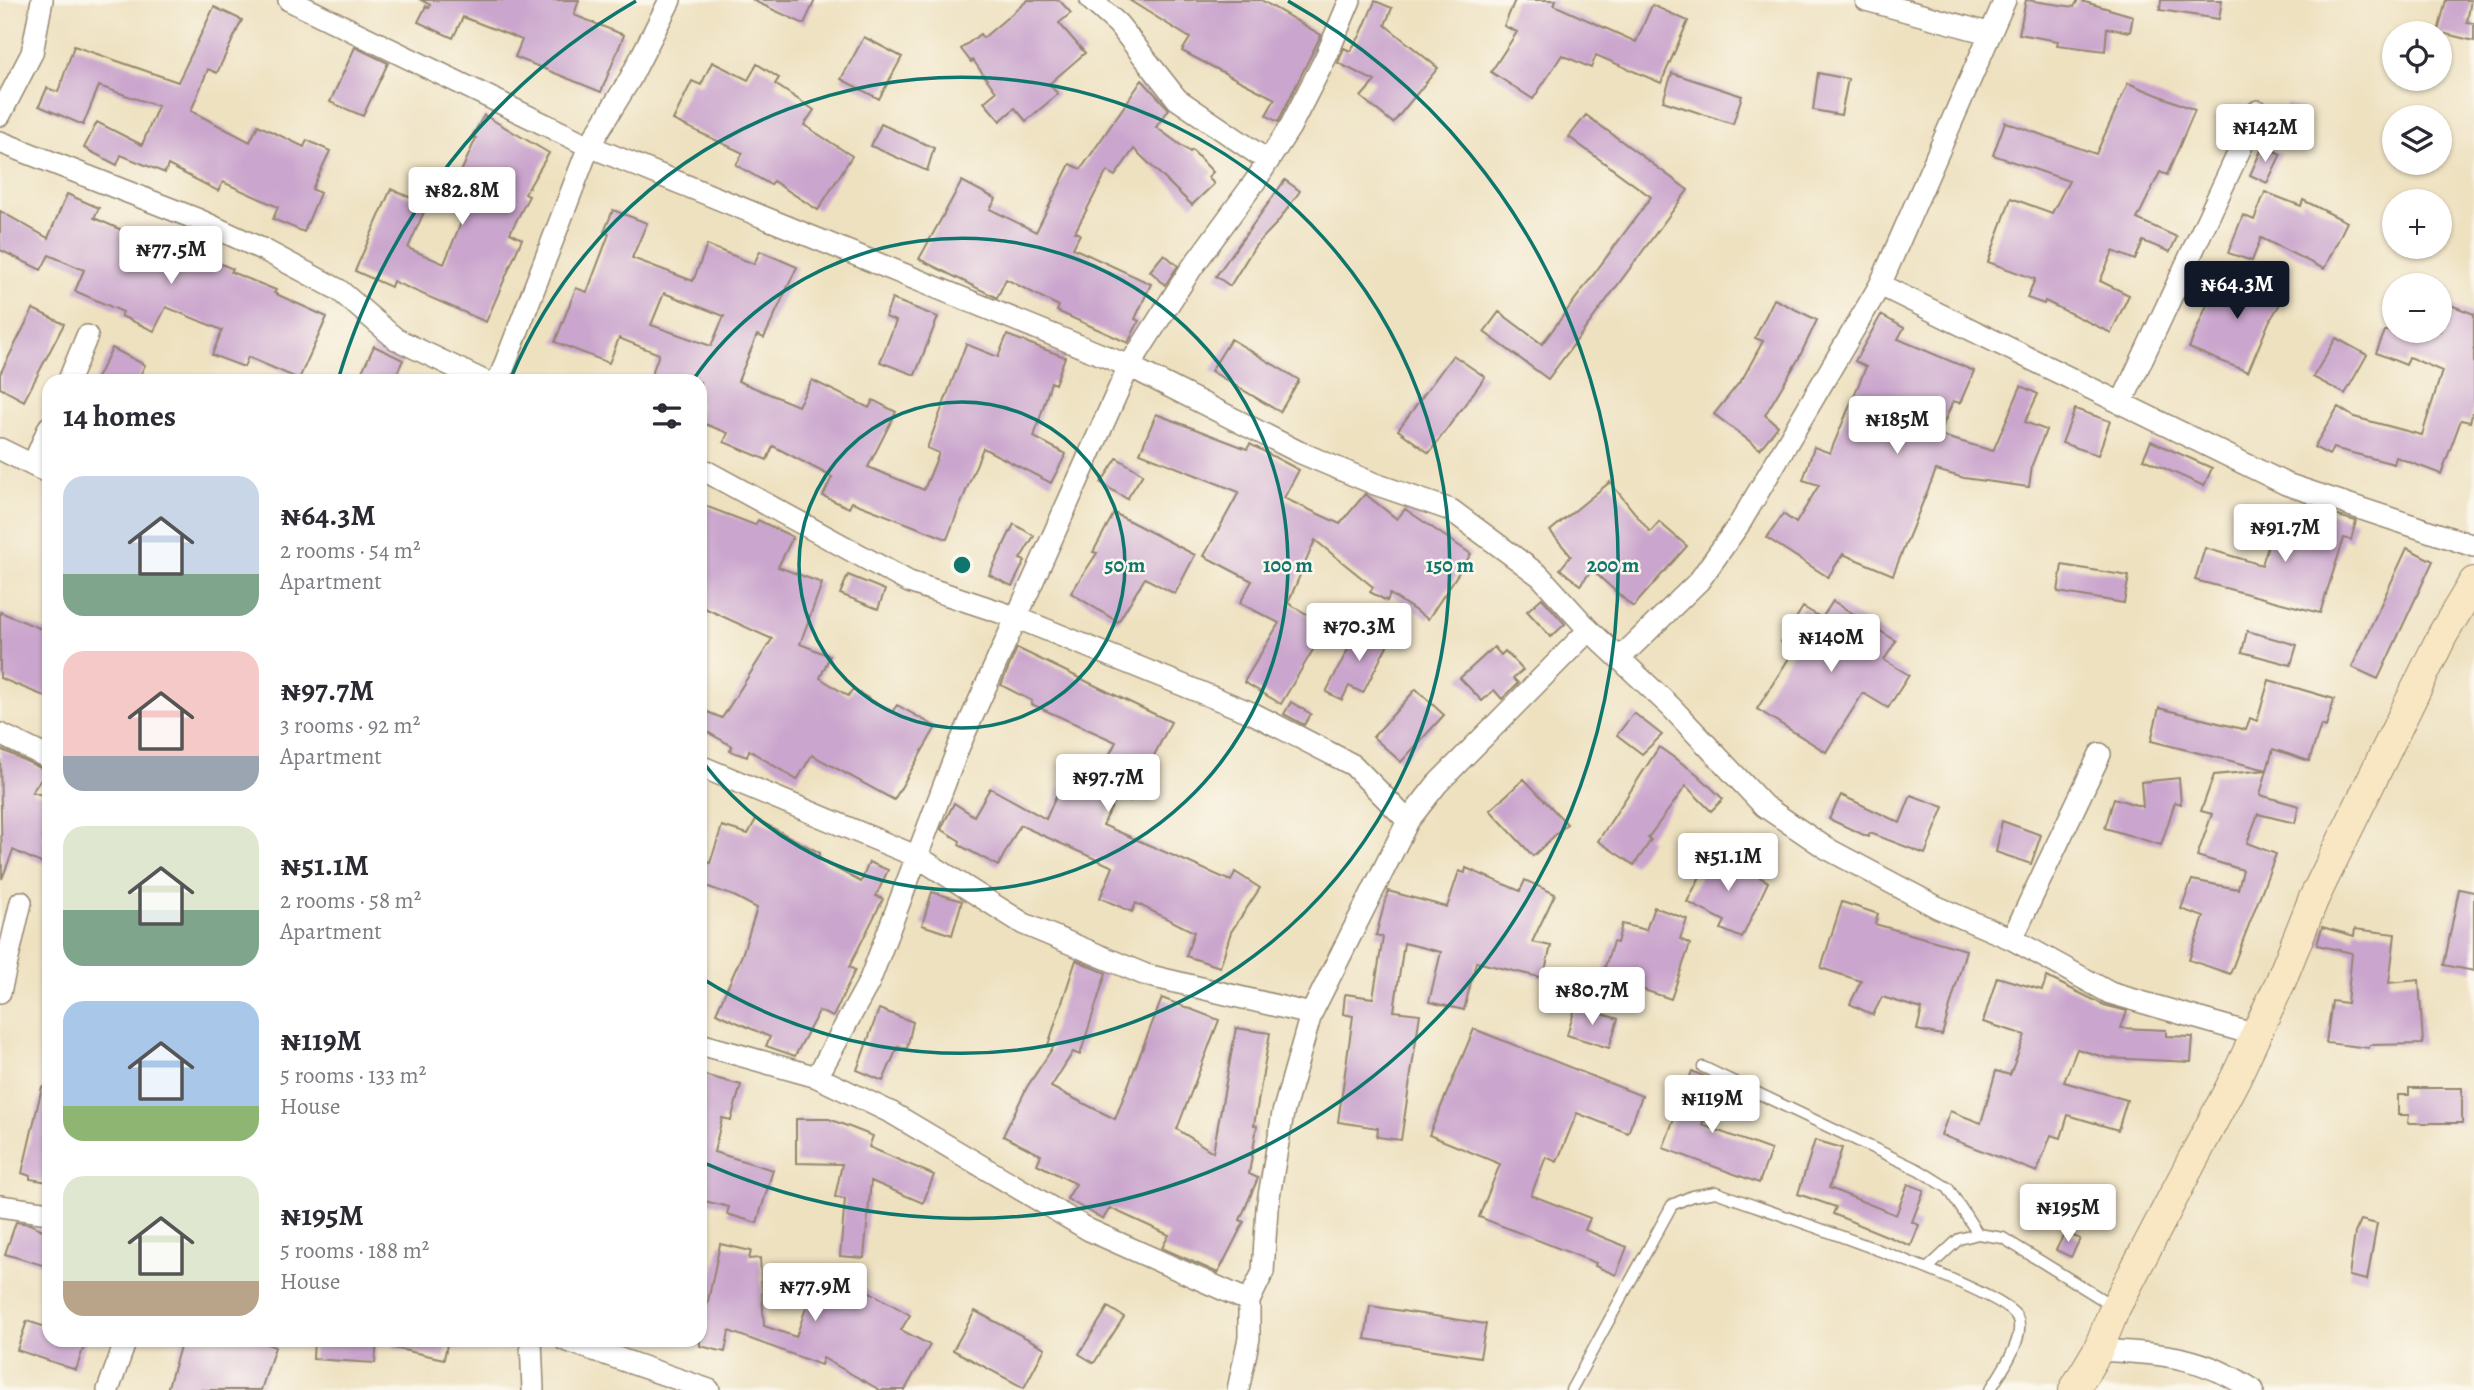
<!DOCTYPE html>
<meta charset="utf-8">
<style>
:root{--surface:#fff;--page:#f7f7f7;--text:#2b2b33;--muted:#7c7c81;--accent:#111827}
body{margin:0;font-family:Alegreya,serif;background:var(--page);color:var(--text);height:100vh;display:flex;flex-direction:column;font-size:26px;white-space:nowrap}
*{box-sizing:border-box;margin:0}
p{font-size:23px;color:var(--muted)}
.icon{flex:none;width:38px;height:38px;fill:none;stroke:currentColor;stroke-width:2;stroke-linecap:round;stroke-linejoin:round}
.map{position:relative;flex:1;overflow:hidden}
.details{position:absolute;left:42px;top:374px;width:665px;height:973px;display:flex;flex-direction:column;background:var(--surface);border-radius:21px;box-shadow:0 2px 5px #0004}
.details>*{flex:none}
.buttons{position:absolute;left:2382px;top:21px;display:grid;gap:14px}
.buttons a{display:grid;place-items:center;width:70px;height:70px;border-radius:50%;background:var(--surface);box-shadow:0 2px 5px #0004;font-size:35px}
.price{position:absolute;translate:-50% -60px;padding:0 16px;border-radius:7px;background:#fff;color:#222;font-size:23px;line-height:46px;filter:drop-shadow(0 2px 4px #0008)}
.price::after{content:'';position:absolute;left:50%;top:42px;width:21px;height:16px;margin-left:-10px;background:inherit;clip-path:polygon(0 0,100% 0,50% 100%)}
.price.selected{background:var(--accent);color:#fff}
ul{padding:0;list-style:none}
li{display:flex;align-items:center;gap:21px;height:175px;padding:0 21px}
li span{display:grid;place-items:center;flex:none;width:196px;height:140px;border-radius:21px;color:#555}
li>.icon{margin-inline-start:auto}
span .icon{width:84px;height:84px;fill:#fffc;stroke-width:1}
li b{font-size:30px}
h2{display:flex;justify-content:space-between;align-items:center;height:84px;padding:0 21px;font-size:30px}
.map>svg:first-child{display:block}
.building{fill:#caa5cd;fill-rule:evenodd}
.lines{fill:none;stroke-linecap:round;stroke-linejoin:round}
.lane-casing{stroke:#94866f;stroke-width:13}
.street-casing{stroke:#94866f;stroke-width:24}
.secondary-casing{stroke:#94866f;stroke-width:32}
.lane{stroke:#fff;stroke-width:10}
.street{stroke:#fff;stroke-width:21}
.secondary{stroke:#f9e7c3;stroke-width:30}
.ring{fill:none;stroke:#0f766e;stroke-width:3.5}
.centre{fill:#0f766e;stroke:#fbf7ec;stroke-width:3.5}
.ring-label{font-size:21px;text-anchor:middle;font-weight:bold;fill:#0f766e;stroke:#fbf7ec;stroke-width:5;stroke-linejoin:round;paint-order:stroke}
</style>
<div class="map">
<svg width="2474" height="1390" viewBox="0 0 2474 1390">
<rect width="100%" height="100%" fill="#fbf7ec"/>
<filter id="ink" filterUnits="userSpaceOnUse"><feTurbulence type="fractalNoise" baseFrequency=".0143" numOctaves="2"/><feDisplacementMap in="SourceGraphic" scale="14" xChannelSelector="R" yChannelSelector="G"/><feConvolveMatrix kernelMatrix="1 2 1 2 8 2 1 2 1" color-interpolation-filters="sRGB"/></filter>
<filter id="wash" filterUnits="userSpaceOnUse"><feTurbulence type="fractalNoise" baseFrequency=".00686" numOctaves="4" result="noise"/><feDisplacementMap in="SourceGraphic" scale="28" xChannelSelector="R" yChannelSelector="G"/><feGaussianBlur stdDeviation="1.57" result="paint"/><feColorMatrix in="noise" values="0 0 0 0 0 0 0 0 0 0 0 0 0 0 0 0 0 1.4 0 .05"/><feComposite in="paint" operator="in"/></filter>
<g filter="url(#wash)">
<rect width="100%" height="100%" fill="#eee1c0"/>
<g id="blocks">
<path class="building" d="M421 0H579L574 15 624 35 601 92 515 57 522 40 463 17 453 38 418 22 426 6 429 8 430 5Z
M752 0H815L804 24Z
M1028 0H1059L1071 13 1059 23 1085 53 1049 84 1058 94 1026 121 1015 108 1000 121 984 102 996 92 973 60 971 62 961 49 980 34 983 38Z
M1129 0H1261L1321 35 1278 122 1266 115 1275 99 1182 51 1190 38Z
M1515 0H1556L1554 5 1636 42 1652 5 1688 21 1661 83 1596 55 1591 68 1562 55 1533 99 1491 72 1517 32 1504 26Z
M2026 0 2074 7 2078 0 2133 16 2130 32 2107 28 2105 51 2057 45 2058 41 2019 34Z
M2161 0H2222L2219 19 2160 10Z
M2446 0H2471L2467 22 2474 23V41L2438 32Z
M1375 1 1392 8 1385 25 1438 68 1393 123 1361 97 1375 81 1338 63 1344 48 1350 51 1360 36Z
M214 7 242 20 217 73 208 69 191 111 250 142 258 125 304 147 307 140 330 151 312 189 320 193 304 232 273 219 278 207 223 182 218 191 168 165 165 173 121 155 117 165 84 148 97 122 142 145 158 106 99 86 83 125 39 106 47 88 58 92 74 46 178 82Z
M864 37 902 57 879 99 841 79Z
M355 47 388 63 363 116 330 102Z
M712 62 748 80 757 64 779 78 775 84 814 110 804 125 852 156 818 210 773 181 771 185 736 165 743 153 673 120 692 81 701 85Z
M1672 73 1742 96 1733 124 1663 101Z
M1818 73 1848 79 1841 115 1813 110Z
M1142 80 1169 109 1156 127 1190 152 1192 150 1213 172 1208 177 1214 184 1192 205 1134 149 1115 176 1107 171 1075 232 1080 234 1073 248 1151 284 1135 319 1139 321 1128 343 1057 311 1059 306 1006 279 997 298 919 259 962 181 996 199 990 209 1036 232 1070 164 1081 169Z
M2128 83 2195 110 2167 175 2160 172 2137 219 2177 237 2170 252 2143 241 2135 260 2113 251 2100 281 2129 295 2111 333 2045 301 2044 304 2027 298 2035 279 1988 262 2011 198 2052 213 2069 181 1993 155 2005 122 2096 154Z
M2287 104 2304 111 2292 141 2275 134Z
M484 115 549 153 525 194 529 196 510 233 522 239 486 322 393 281 391 287 355 271 391 189 427 205 408 248 444 264 471 198 453 190 476 138 472 136Z
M1586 115 1688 190 1548 379 1484 332 1499 312 1542 344 1651 197 1569 137Z
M881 124 934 148 927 171 871 146Z
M2263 146 2281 154 2267 183 2250 175Z
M1285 180 1300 191 1277 223 1255 246 1230 286 1216 276Z
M2265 192 2301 206 2303 200 2347 222 2324 269 2261 238 2252 261 2228 253 2243 215 2254 220Z
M67 194 99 208 94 218 154 244 159 233 193 248 191 251 233 269 231 272 276 290 274 293 327 317 299 379 248 357 244 367 212 355 222 330 166 307 154 331 121 316 123 312 75 291 84 270 49 255 41 270 0 250V211L48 238Z
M613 210 647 223 632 258 693 281 707 245 754 264 760 251 797 267 764 338 757 335 738 381 798 406 812 380 869 408 873 400 896 412 868 467 924 490 939 453 927 448 966 344 998 357 1007 335 1065 357 1055 384 1051 382 1034 437 1066 454 1051 483 983 448 947 539 852 502 849 508 823 496 832 477 773 446 767 460 724 442 728 433 700 422V382H649L659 354 619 338 609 363 555 342 576 288 587 292 609 234 604 232ZM664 293 724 316 711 346 651 325Z
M1164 254 1178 266 1165 285 1150 271Z
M2235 268 2286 294 2269 322 2248 372 2189 348 2206 307 2211 299 2217 302Z
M892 299 938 317 915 375 880 362 896 321 885 317Z
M1774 299 1817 320 1799 358 1765 415 1778 426 1760 449 1714 414 1743 378 1763 341 1755 338Z
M2440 301 2474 314V409L2470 422 2461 420 2441 474 2396 457 2394 464 2333 448 2329 455 2314 447 2338 407 2354 417 2422 435 2442 371 2409 357 2406 365 2376 353 2385 331H2440Z
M33 309 64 324 24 401 0 388V374Z
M1881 315 1904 328 1898 339 1974 371 1960 403 1953 401 1939 435 1993 451 2021 386 2038 394 2025 422 2046 430 2032 465 2029 487 1964 478 1936 470 1893 575 1843 554 1828 577 1767 538 1783 514 1796 523 1819 485 1803 480 1814 447 1830 453 1866 367 1855 361Z
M2336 338 2367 355 2345 394 2313 377Z
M1231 339 1299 380 1280 412 1211 371Z
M374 346 403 360 393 382H357Z
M112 348 145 365 137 382H95Z
M1453 355 1485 377 1429 453 1398 430Z
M2075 409 2110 421 2098 455 2062 443Z
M1156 414 1247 449 1250 444 1299 470 1284 498 1340 524 1365 494 1397 519 1405 509 1471 554 1428 619 1390 594 1387 601 1370 592 1373 587 1315 540 1288 603 1327 626 1281 704 1244 682 1279 623 1240 603 1252 581 1204 556 1239 492 1140 453Z
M2151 441 2212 468 2204 486 2143 459Z
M1117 458 1143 474 1127 499 1101 483Z
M1610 482 1650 532 1659 522 1687 546 1633 607 1592 570 1580 585 1560 569 1571 556 1550 531Z
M700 504 755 525 758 520 793 537 778 567 822 583 800 644 830 656 820 678 848 696 853 689 892 712 897 705 936 727 894 800 812 755 797 780 749 750 747 757 730 751 732 746 700 728V709L722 718 772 639 700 606Z
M2313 509 2356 521 2351 540 2344 538 2320 613 2195 580 2205 548 2262 565 2274 526 2305 536Z
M1114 513 1195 555 1175 594 1145 578 1118 622 1071 593 1097 553 1093 552Z
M1014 524 1034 536 1020 559 1025 561 1012 586 989 575Z
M2407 548 2433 561 2378 679 2352 667Z
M2062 565 2129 576 2124 603 2058 592Z
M848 575 885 590 878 609 840 594Z
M1542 598 1565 624 1551 637 1527 611Z
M1833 601 1896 641 1884 660 1909 675 1888 708 1863 693 1826 752 1757 709 1794 650 1781 642 1803 607 1822 618Z
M0 612 49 632V698L0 678Z
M1360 626 1390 640 1363 693 1349 686 1342 700 1326 692Z
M2247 631 2297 645 2291 665 2242 652Z
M1494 647 1501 655 1505 651 1523 670 1513 678 1518 683 1502 699 1494 690 1482 701 1460 678Z
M1017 648 1171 722 1131 801 1118 794 1103 825 1231 881 1235 872 1260 888 1231 932 1220 967 1186 956 1194 932 1136 903 1132 912 1100 898 1113 867 1020 825 998 866 959 845 960 841 941 829 954 803 974 816 990 788 1046 819 1060 787 1087 799 1116 742 1031 704 1032 701 1001 685Z
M2269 680 2334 699 2326 727 2321 725 2309 761 2273 749 2267 770 2151 741 2159 708 2246 730 2250 718 2257 721Z
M1416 689 1444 715 1401 762 1373 737Z
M1291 702 1311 714 1304 725 1284 714Z
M1634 713 1662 735 1642 754 1617 735Z
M1659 747 1697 774 1723 799 1711 811 1686 786 1648 838 1651 840 1634 865 1598 841Z
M0 749 47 771 32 792 49 797V820L43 838 49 841V851L43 864 13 850 2 879Z
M2267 770 2260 795 2299 806 2295 823 2258 814 2247 843 2276 854 2230 974 2189 960 2204 917 2181 909 2192 880 2238 889 2243 870 2197 856 2212 814 2201 811 2214 775Z
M2179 778 2181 804 2175 802 2161 845 2105 828 2114 798 2143 807 2141 782Z
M1524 779 1567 824 1533 856 1490 810Z
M1841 795 1900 823 1911 795 1944 807 1925 854 1870 833 1868 837 1829 819Z
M756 819 820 853 817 858 861 882 869 862 888 870 876 896 883 899 849 967 855 970 833 1017 819 1011 795 1056 766 1046 770 1037 716 1013 742 955 757 908 734 896 700 884V860L710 863 722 826 748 834Z
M2002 821 2041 835 2031 864 1996 852Z
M1713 851 1768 882 1742 938 1721 929 1725 921 1687 902Z
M1466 868 1520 891 1525 880 1555 894 1532 942 1551 946 1543 978 1476 962 1464 1010 1429 1002 1441 952 1404 943 1394 1011 1420 1014 1401 1140 1377 1137 1378 1128 1338 1122 1353 1016 1343 1014 1345 994 1373 998 1383 937 1376 935 1388 891 1447 907 1459 871 1465 873Z
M2459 889 2474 892V971L2444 965Z
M932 892 962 901 952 935 922 925Z
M1842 902 1878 914 1875 924 1966 950 1942 1035 1917 1030 1922 1009 1882 997 1873 1015 1850 1004 1861 981 1821 968Z
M1654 907 1687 919 1680 939 1690 944 1671 999 1602 976 1613 942 1617 943 1622 924 1646 930Z
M2322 927 2354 936 2355 929 2395 934 2389 983 2419 980 2423 1044 2370 1045 2369 1048 2326 1043 2332 1001 2347 1003 2352 953 2317 945Z
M1076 960 1106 973 1080 1055 1073 1052 1051 1087 1115 1119 1162 998 1219 1020 1177 1129 1213 1152 1236 1028 1270 1033 1254 1125 1257 1126 1249 1174 1258 1178 1240 1220 1244 1222 1218 1273 1162 1248 1169 1235 1110 1208 1103 1219 1067 1199 1076 1184 1037 1164 1041 1155 1003 1136 1027 1087 1054 1046 1048 1045Z
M1997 977 2042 990 2047 977 2104 1005 2127 1011 2121 1028 2166 1030V1036L2193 1037 2191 1062 2107 1058 2077 1049 2064 1082 2127 1100 2118 1130 2068 1115 2061 1138 2051 1135 2037 1172 1941 1135 1950 1111 1981 1123 1996 1071 2010 1075 2025 1035 1983 1022Z
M1576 1006 1618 1019 1609 1048 1567 1035Z
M879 1009 913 1022 907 1049 898 1046 883 1081 857 1070Z
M1474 1029 1642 1096 1628 1133 1577 1113 1557 1162 1546 1157 1531 1195 1590 1218 1585 1230 1627 1247 1616 1275 1595 1266 1596 1263 1479 1217 1500 1164 1429 1135Z
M1692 1071 1718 1083 1702 1125 1771 1150 1759 1183 1663 1148Z
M700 1074 741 1085 731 1120 722 1118 714 1152 773 1170 757 1223 727 1214 729 1207 700 1200Z
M42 1087 49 1088V1182L30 1179V1176L22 1173Z
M2409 1088H2462V1123H2408L2409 1115H2398V1095H2409Z
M796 1119H829L873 1136 869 1147 934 1175 923 1203 871 1181 864 1258 840 1256 845 1199 835 1197 842 1164 796 1163Z
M1815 1140 1842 1148 1829 1188 1896 1215 1908 1184 1924 1190 1912 1222 1919 1225 1911 1246 1833 1214 1836 1207 1798 1194Z
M2361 1220 2377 1224 2367 1280 2349 1276 2355 1233Z
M16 1222 30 1224 49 1233V1267L5 1254Z
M2065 1232 2080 1239 2071 1257 2056 1250Z
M720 1244 751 1251 749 1259 760 1258 764 1326 796 1337 821 1264 910 1315 901 1330 930 1345 905 1390H880L823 1358 821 1365 729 1331 725 1352 700 1346V1305L707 1306Z
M1370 1306 1486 1324 1480 1357 1365 1339Z
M1108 1307 1124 1317 1094 1363 1079 1354Z
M975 1311 1045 1348 1024 1388 953 1350Z
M27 1321 49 1328V1340H86L76 1370 17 1350Z
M182 1340H256L275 1347 261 1390H167Z
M314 1340H377L375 1363 313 1359Z
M395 1340H448L444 1359 394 1348Z"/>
</g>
</g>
<g filter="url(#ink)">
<use href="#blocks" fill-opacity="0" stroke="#94866f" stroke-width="2"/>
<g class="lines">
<g class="lane-casing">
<path id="lane" d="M1703 1067 1919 1170 1948 1188 1978 1234
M1928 1268 1959 1239 1978 1234 2003 1238 2113 1306
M1571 1390 1672 1205 1692 1196 1716 1192C1761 1209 2001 1287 2017 1317 2027 1337 2000 1374 1990 1390"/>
</g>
<g class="street-casing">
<path id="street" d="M289 0 589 146 1129 366 1299 452 1375 484 1451 510 1540 576 1589 630 1671 707 1764 806 1826 848 1937 907 2012 939 2110 993 2256 1035
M1091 0 1118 24 1177 99 1268 161
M1866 0 1988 33
M0 115 32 53 42 0
M0 142 199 220 264 250 339 290 396 339 486 382
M1880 285 2286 484 2474 546
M68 382 87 336
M498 382 589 146 630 79 670 0
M2121 404 2258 111
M0 449 49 473
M33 465 49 427
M700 468 909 582 1015 617 1254 714 1353 765 1408 821
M1620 658 1699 581 1740 523 1880 285 2005 0
M0 734 49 758
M700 766 918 857 1024 924 1146 975 1311 1014
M2012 939 2100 754
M0 992 21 902
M700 1044 817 1077 892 1113 1089 1230 1249 1301
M817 1077 869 982 959 746 1129 366 1191 269 1256 180 1290 127 1326 57 1350 0
M0 1206 49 1213
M531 1340 533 1390
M565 1340 709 1390
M2098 1350C2159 1354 2200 1354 2253 1390
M108 1390 126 1340
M1238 1390 1249 1338V1301L1263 1272 1267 1208 1283 1113 1311 1014 1408 821 1437 784 1589 630"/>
</g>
<g class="secondary-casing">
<path id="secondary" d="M2074 1390 2098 1350 2115 1308 2236 1077 2280 983 2313 900 2443 634 2474 582"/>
</g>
<use href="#lane" class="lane"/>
<use href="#street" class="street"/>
<use href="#secondary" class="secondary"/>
</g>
</g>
<g class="ring">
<circle cx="962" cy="565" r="163"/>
<path d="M693 380A326 326 0 1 1 702 761"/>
<path d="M511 378A488 488 0 1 1 703 979"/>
<path d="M338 380A651 651 0 0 1 636 1M1288 1A651 651 0 0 1 702 1162"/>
</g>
<circle cx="962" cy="565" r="10" class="centre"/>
<g class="ring-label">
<text x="1125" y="572">50 m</text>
<text x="1288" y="572">100 m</text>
<text x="1450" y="572">150 m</text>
<text x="1613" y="572">200 m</text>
</g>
</svg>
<div class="buttons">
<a><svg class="icon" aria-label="locate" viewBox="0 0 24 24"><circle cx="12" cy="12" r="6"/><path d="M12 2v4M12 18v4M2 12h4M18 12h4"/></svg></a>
<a><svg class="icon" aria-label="layers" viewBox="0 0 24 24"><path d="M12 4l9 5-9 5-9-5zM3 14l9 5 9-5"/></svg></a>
<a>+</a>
<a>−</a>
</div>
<b class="price" style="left:2265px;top:164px">₦142M</b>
<b class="price" style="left:462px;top:227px">₦82.8M</b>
<b class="price" style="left:171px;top:286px">₦77.5M</b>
<b class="price selected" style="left:2237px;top:321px">₦64.3M</b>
<b class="price" style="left:1897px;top:456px">₦185M</b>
<b class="price" style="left:2285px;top:564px">₦91.7M</b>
<b class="price" style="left:1359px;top:663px">₦70.3M</b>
<b class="price" style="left:1831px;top:674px">₦140M</b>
<b class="price" style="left:1108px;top:814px">₦97.7M</b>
<b class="price" style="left:1728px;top:893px">₦51.1M</b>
<b class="price" style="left:1592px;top:1027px">₦80.7M</b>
<b class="price" style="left:1712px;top:1135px">₦119M</b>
<b class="price" style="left:2068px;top:1244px">₦195M</b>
<b class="price" style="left:815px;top:1323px">₦77.9M</b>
<section class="details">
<h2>14 homes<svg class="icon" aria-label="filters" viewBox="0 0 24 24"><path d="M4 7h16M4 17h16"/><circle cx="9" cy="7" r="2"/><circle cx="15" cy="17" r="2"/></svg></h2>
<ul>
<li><span style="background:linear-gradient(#c9d6e8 70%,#7fa58c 0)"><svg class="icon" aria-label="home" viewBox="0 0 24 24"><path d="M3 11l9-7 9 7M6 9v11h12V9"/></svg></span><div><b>₦64.3M</b><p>2 rooms · 54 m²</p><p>Apartment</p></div></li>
<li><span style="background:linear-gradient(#f6c9c9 75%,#9aa5b1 0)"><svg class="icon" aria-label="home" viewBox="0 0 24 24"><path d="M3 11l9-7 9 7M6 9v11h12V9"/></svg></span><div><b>₦97.7M</b><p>3 rooms · 92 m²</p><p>Apartment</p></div></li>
<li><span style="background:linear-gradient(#dfe7d0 60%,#7fa58c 0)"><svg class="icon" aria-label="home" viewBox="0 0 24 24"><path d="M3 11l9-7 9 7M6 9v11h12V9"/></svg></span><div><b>₦51.1M</b><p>2 rooms · 58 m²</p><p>Apartment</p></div></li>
<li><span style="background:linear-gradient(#a9c7e8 75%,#8fb573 0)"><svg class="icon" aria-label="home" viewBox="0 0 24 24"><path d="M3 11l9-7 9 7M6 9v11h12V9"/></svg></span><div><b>₦119M</b><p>5 rooms · 133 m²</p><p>House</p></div></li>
<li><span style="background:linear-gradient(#dfe7d0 75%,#b9a48a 0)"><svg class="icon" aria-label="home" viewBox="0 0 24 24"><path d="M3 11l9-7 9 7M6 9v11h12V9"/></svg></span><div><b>₦195M</b><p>5 rooms · 188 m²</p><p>House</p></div></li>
</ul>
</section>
</div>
